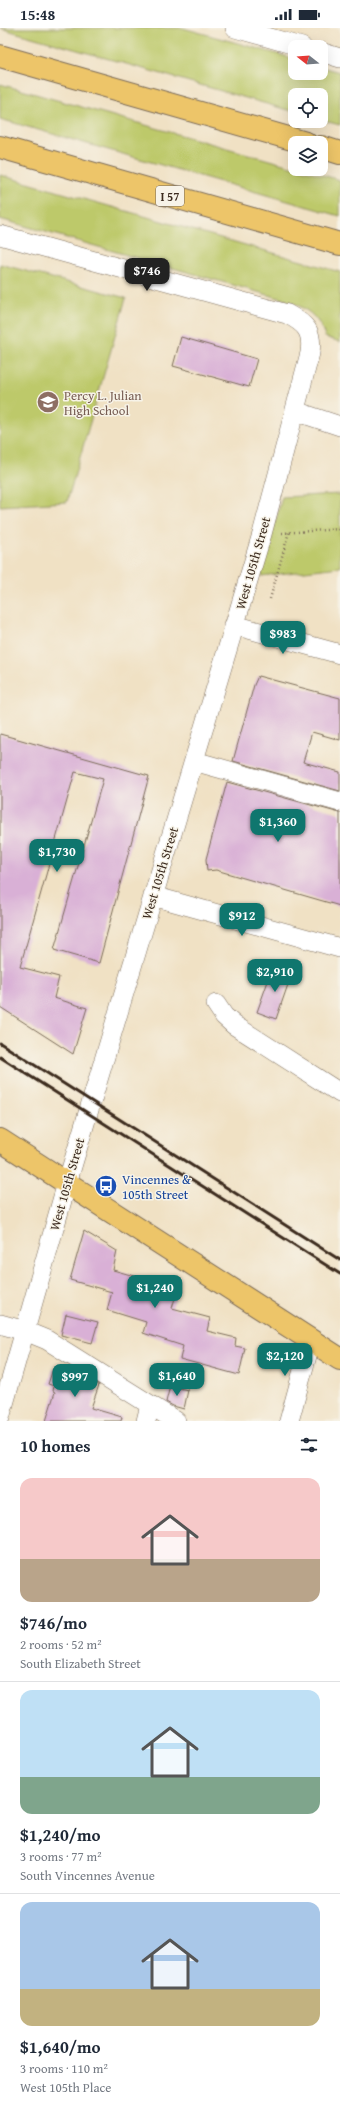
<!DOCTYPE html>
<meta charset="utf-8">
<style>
:root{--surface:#fff;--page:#f2f2f3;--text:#1f2937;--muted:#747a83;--line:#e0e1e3;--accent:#0f766e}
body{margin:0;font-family:"Gentium Book Plus",serif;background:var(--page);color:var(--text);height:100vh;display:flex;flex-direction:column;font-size:15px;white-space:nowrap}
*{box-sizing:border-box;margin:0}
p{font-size:13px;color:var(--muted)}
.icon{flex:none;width:22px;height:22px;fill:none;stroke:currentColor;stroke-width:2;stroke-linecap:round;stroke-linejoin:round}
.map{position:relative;height:1393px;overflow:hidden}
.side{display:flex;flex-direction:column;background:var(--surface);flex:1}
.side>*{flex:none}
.needle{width:26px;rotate:287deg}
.controls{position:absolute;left:288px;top:12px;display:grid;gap:8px}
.controls a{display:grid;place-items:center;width:40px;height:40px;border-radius:8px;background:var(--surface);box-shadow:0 4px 16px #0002;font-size:20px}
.price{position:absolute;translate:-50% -34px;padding:0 9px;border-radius:8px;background:var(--accent);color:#fff;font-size:13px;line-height:26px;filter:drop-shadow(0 1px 2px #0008)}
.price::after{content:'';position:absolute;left:50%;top:24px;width:12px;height:9px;margin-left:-6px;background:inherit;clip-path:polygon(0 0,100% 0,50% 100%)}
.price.on{background:#222;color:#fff}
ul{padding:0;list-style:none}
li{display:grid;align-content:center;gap:8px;height:212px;padding:0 20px}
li+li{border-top:1px solid var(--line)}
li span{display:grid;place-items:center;height:124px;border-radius:12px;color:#555}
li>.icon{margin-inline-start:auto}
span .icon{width:72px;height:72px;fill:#fffc;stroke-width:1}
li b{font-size:17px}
h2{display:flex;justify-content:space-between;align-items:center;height:48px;padding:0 20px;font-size:17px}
.status{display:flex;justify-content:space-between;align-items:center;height:28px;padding:0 20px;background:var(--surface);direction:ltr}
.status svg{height:11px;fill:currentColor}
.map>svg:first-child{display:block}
.green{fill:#bdc96b;stroke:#7c7a44}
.building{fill:#d9b0d6}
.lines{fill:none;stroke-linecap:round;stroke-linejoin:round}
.minor-casing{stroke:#7a6a58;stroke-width:20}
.major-casing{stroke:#7a6a58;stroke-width:24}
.highway-casing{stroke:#7a6a58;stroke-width:24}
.path{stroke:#7a6a58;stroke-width:2.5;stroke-dasharray:1 3;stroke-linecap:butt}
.minor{stroke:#fff;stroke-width:19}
.major{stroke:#edc569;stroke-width:22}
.highway{stroke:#edc569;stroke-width:22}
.rail{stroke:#3b2a1e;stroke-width:3}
.labels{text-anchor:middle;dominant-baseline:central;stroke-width:3;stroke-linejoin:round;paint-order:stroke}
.shield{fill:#f7f3e8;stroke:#73665b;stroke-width:1}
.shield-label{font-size:12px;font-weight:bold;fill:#3b2a1e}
.education-label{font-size:13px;fill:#785e54;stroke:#f7f3e8;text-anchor:start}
.street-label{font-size:13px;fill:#3b2a1e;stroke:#f7f3e8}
.transit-label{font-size:13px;fill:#164399;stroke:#f7f3e8;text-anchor:start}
</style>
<div class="status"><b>15:48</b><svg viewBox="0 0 49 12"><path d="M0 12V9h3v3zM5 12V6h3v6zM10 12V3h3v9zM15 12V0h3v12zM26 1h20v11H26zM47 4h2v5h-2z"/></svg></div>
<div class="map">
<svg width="340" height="1393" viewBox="0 0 340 1393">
<rect width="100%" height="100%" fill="#f7f3e8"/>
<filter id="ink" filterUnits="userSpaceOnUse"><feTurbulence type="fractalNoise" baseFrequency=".025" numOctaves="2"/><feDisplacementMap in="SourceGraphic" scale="8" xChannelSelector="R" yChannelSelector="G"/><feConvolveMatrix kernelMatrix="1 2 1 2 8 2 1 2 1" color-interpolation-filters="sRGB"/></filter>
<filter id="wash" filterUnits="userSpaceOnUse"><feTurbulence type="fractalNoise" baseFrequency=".012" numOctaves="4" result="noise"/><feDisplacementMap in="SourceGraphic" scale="16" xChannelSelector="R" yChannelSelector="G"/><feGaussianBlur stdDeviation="0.9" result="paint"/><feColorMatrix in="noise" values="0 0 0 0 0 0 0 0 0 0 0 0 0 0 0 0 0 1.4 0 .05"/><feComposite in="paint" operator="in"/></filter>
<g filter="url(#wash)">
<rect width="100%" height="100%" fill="#f0e1c4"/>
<path class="green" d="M0 0H183L295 31V45H321V39L340 44V97L321 92V67H295V84Z
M0 56 340 152V188L0 91Z
M0 147 340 244V314L325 309C319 288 306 280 286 272L0 191Z
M0 236 126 270 67 474 0 478Z
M340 466V539L261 548 282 469Z"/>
<g id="blocks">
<path class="building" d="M181 309 257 331 249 359 173 338Z
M258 648 340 670V712L312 704 303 734 340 744V763L233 733 254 657Z
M0 706 149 748 99 935 54 922 103 751 75 744 20 939 59 949 54 970 87 980 73 1026 0 979Z
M227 754 340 785V878L216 842 207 843 206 831Z
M273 939 292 945 276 991 257 984Z
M84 1203 117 1223 113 1242 138 1249 136 1255 176 1267 172 1280 210 1290 207 1303 236 1310 235 1318 245 1320 239 1347 180 1331 183 1318 143 1305 146 1294 107 1282 112 1264 70 1252Z
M66 1286 98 1294 92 1315 61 1307Z
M60 1338 75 1342 99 1357 91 1380 122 1389 121 1393H46L55 1364 53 1363 54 1358 48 1356 53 1341 59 1342Z
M170 1358 188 1362 184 1381 173 1378 166 1374Z"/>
</g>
</g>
<g filter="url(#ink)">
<use href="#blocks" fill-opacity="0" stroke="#7a6a58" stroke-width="1"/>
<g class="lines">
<g class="minor-casing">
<path id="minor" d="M235 0 302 19
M321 24 340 30
M0 207 287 286C306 296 313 303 310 325L262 506 67 1155 0 1390
M295 383 340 398
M234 597 340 626
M194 733 340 774
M153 868 340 920
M216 976 224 988 234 997 340 1065
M0 1296 25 1303 47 1312 176 1393
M146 1393 150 1377
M289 1393 311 1313"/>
</g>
<g class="major-casing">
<path id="major" d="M0 1112 340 1331"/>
</g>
<g class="highway-casing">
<path id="highway" d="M0 28 306 115
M0 119 340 216
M321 119 340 125"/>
</g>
<path class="path" d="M282 505 340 501
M270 571 289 504"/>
<use href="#minor" class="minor"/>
<use href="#major" class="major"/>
<use href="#highway" class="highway"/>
<path class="rail" d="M0 1015 340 1232
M0 1029 340 1246"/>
</g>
</g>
<defs>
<g id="school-disc" transform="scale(1.15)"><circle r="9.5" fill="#8d6e63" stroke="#f7f3e8"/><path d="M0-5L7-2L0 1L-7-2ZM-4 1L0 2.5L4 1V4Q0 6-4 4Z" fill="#fff"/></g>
<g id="bus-disc" transform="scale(1.15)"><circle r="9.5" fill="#1a4fb4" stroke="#f7f3e8"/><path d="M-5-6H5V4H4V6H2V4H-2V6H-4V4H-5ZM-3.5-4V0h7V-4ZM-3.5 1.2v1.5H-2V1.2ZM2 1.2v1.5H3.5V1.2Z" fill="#fff"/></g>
</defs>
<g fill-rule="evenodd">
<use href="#school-disc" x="48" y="374"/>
<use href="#bus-disc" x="106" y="1158"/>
</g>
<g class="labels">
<rect class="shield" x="156" y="158" width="28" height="20" rx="3"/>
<g class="shield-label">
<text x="170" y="168">I 57</text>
</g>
<g class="education-label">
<text x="64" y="367">Percy L. Julian<tspan x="64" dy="15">High School</tspan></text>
</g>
<g class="street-label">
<text transform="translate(253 535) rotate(-74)">West 105th Street</text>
<text transform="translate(160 845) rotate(-73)">West 105th Street</text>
<text transform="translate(67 1156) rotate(-74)">West 105th Street</text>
</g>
<g class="transit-label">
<text x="122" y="1151">Vincennes &amp;<tspan x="122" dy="15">105th Street</tspan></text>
</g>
</g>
</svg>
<div class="controls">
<a><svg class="needle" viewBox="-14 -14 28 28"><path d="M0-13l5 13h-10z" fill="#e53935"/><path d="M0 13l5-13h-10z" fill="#747a83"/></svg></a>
<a><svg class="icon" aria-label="locate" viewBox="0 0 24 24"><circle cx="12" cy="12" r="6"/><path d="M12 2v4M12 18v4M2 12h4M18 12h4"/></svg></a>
<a><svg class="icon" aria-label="layers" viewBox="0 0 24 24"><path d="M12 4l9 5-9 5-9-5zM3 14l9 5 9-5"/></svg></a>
</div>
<b class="price on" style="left:147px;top:264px">$746</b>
<b class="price" style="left:283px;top:627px">$983</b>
<b class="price" style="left:278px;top:815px">$1,360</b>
<b class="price" style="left:57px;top:845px">$1,730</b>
<b class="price" style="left:242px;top:909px">$912</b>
<b class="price" style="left:275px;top:965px">$2,910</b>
<b class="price" style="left:155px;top:1281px">$1,240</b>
<b class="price" style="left:285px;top:1349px">$2,120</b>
<b class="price" style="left:177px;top:1369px">$1,640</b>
<b class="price" style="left:75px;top:1370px">$997</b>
</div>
<section class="side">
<h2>10 homes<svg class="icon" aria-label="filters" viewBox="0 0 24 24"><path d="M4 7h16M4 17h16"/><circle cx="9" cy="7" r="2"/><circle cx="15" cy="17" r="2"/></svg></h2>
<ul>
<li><span style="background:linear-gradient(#f6c9c9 65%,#b9a48a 0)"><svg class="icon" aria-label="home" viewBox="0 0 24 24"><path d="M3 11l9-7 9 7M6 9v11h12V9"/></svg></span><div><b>$746/mo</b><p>2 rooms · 52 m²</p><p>South Elizabeth Street</p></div></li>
<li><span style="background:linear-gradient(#bfe0f5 70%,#7fa58c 0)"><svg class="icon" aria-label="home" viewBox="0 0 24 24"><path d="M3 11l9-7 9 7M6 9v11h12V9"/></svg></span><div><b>$1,240/mo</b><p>3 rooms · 77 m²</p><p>South Vincennes Avenue</p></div></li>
<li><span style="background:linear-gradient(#a9c7e8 70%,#c2b280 0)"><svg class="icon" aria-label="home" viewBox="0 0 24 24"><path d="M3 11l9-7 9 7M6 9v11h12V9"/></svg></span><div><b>$1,640/mo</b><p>3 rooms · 110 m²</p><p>West 105th Place</p></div></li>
</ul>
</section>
